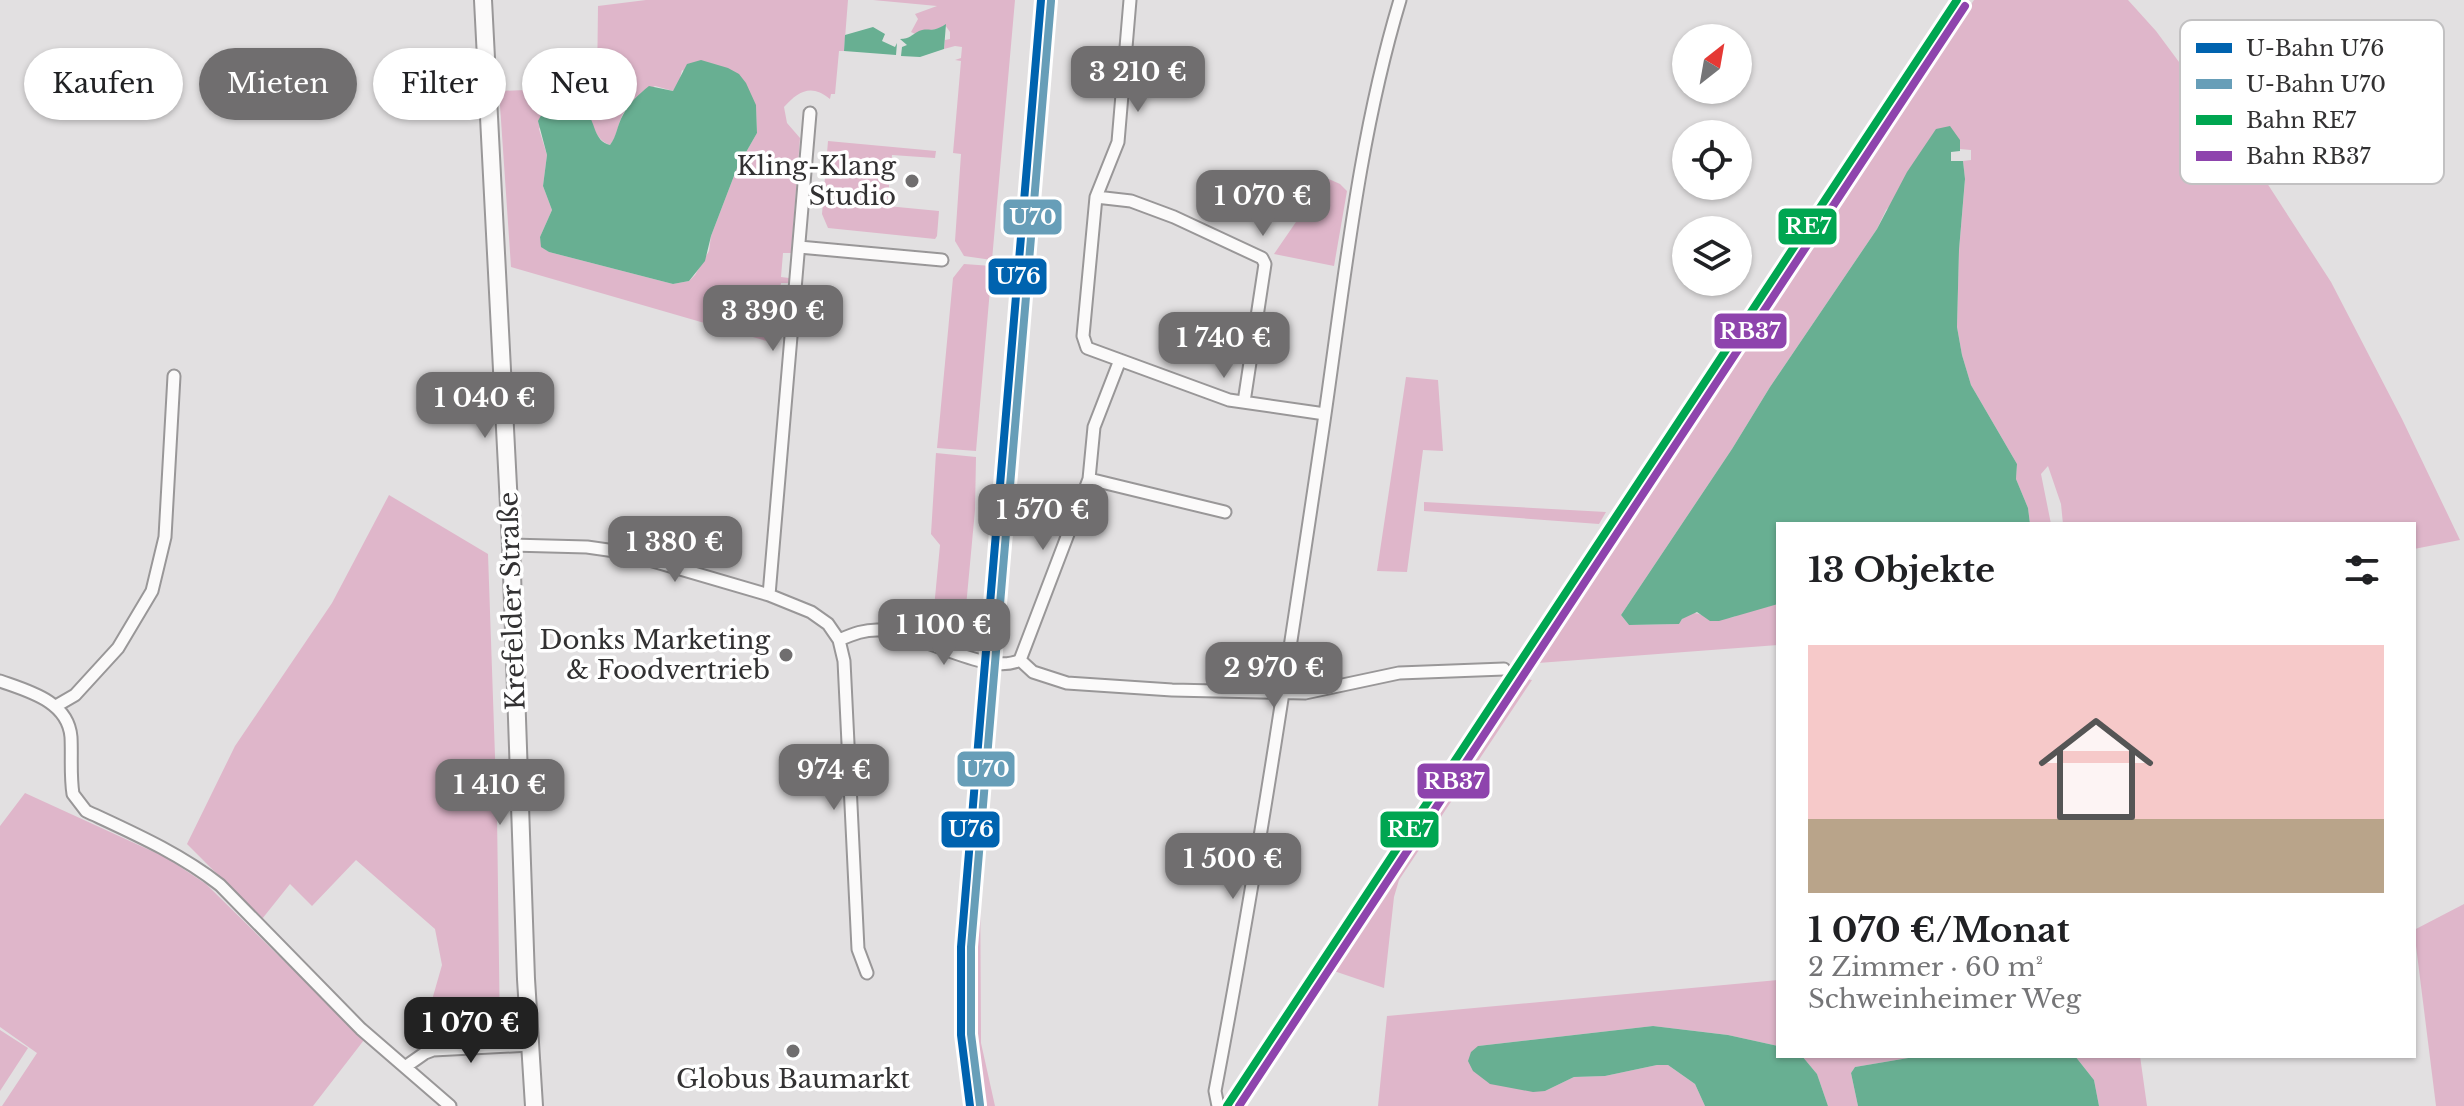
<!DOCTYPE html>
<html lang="de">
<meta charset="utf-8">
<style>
:root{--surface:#fff;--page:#f6f6f6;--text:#202124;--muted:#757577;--accent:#706e6f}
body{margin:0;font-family:"Libre Baskerville",serif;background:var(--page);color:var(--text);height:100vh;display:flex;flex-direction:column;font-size:30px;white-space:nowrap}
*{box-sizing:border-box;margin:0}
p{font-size:26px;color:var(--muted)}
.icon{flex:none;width:44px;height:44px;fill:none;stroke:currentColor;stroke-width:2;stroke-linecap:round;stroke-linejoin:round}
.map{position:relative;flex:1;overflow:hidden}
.drawer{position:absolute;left:1776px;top:522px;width:640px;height:536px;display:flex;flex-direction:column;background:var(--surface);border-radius:0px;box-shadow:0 2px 6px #0004}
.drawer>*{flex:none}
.hud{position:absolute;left:24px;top:48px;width:760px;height:72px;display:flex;gap:16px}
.needle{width:52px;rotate:31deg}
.buttons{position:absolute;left:1672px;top:24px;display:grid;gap:16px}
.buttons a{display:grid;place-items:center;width:80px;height:80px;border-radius:50%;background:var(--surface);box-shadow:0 2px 6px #0004;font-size:40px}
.price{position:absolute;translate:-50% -68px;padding:0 18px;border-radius:16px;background:var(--accent);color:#fff;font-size:26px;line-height:52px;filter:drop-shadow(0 2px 4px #0008)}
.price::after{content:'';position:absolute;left:50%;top:48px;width:24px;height:18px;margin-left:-12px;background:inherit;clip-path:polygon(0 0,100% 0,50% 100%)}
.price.current{background:#222;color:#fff}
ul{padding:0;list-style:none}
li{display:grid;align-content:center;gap:16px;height:424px;padding:0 32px}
li span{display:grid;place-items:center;height:248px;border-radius:0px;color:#555}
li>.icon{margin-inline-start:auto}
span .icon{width:144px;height:144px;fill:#fffc;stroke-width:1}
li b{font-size:34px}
h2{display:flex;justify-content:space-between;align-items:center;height:96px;padding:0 32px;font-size:34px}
.chip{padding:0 28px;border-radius:36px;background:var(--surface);box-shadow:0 2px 6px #0004;font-size:28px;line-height:72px}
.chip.current{background:var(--accent);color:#fff}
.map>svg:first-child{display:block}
.green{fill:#dfb6ca;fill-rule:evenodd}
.water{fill:#68af92}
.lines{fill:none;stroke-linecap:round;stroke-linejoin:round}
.minor-casing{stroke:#999798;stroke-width:15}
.secondary-casing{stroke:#999798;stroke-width:20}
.minor{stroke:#fbfafa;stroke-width:11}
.secondary{stroke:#fbfafa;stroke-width:16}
.rail-1-casing{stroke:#fff;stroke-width:14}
.rail-2-casing{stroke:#fff;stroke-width:14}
.rail-1{stroke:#00a651;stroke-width:8}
.rail-2{stroke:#8e44ad;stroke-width:8}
.metro-1-casing{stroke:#fff;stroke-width:14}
.metro-2-casing{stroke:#fff;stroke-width:14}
.metro-1{stroke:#0063af;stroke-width:8}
.metro-2{stroke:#679eb8;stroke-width:8}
.poi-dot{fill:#706e6f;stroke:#fff;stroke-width:3}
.labels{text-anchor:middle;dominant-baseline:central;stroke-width:7;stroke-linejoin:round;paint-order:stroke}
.poi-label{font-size:26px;fill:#323132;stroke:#fff;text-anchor:end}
.street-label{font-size:26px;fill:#323132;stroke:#fff}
.key{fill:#fff;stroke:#c2c1c2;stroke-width:2}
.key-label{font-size:22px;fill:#323132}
.line-badge{stroke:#fff;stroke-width:3}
.badge-label{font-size:22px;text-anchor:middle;font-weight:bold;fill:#fff}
</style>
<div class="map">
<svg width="2464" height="1106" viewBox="0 0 2464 1106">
<rect width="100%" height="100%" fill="#e2e0e1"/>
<path class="green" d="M646 0H848L844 51H839L835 94H831L830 99C812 84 799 90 784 107L787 123 800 138 791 253H783L781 277 789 278V283H781L779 302 787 304V308L779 307 776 333 784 334V337L777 336 770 342 511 267 499 91 597 87 598 6ZM682 70 756 105 757 133 737 168 711 236 709 251 695 275 689 281 673 284 549 252 542 247 540 237 552 210 543 186 547 155 539 129 552 104C594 92 587 139 610 145 616 138 617 130 620 121 626 103 639 95 655 86L673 91 678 86Z
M873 0H1015L992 260 964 256 955 241 961 154 953 153 961 61 955 60 961 58 962 47 955 46 944 49 945 40 950 39V32L945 25C933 33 924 28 915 34L911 32 918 19 915 14 937 6Z
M1974 0H2128L2156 31 2254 163 2331 282 2402 419 2460 540 2414 549V524H2063L2061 504 2048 466 2041 474 2051 524H2030L2028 508 2016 479 2017 464 1971 385 1962 355 1957 327 1959 250 1965 180 1963 161 1971 160V150L1960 149V140L1886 210 1877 229 1770 387 1732 449 1621 615 1629 625 1679 624C1686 609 1699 611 1710 620L1734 617 1741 613 1778 604V645L1538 663Z
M828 141 936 151 935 158 892 155 887 206 939 211 937 236 935 239 828 228 822 214Z
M1322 176 1340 184 1347 191 1334 266 1274 254 1309 203Z
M964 264 992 266 976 451 937 448 953 278Z
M1406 377 1438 380 1443 451 1423 450 1407 572 1377 571Z
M936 453 976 457 975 510 963 639 932 629 940 545 931 534Z
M389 495 488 554 497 814 500 1037 418 1049 442 965 435 929 356 860 312 906 290 884 262 919 187 844 235 746 332 603Z
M1424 502 1606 512 1599 524 1424 511Z
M986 676 989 677 992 715 980 861 981 1043 995 1106H975L965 1035 964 970Z
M1527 679 1532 680 1399 880 1394 897 1384 988 1334 971Z
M25 793 167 858 206 884 364 1040 313 1106H2L37 1053 0 1027V826Z
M2464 904V1106H2436L2414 930Z
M1778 980V1046L1728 1035 1653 1026 1478 1046 1545 1091 1574 1077 1605 1076 1657 1065H1668L1695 1084 1705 1106H1378L1387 1016Z
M0 1030 28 1048 0 1091Z
M1802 1056H1920L1855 1067 1851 1073 1858 1106H1828L1817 1074Z
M2075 1056H2140L2147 1106H2099L2094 1080Z"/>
<path class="water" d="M946 24 944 49 920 57 901 56 902 47 907 45 900 39C910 39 911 35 919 31 930 27 930 34 946 24Z
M873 27 885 34 882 41 895 47 897 43 896 55 844 51 845 35Z
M701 60 728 68 739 74 746 83 756 105 757 133 737 168 711 236 705 261 689 281 673 284 549 252 541 247 540 237 552 210 543 186 547 155 538 121C547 102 568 94 585 110 596 121 593 141 610 145 617 136 617 125 623 115 629 103 638 95 649 86L673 91 687 64Z
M1950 126 1960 140V151L1951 152V161H1963L1965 179 1959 250 1957 327 1962 355 1971 385 2017 464 2016 479 2028 508 2030 524H1778V604L1719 621H1710L1697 612 1682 619 1679 624 1629 625 1621 615 1732 449 1770 387 1877 229 1907 172 1936 129Z
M1653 1026 1728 1035 1778 1046V1056H1802L1817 1074 1828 1106H1705L1695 1084 1668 1065H1657L1605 1076 1574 1077 1545 1091 1533 1092 1490 1084 1473 1071 1468 1061 1471 1052 1478 1046Z
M1920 1056H2075L2094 1080 2099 1106H1858L1851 1073 1855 1067Z"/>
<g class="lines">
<g class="minor-casing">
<path id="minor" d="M1130 0 1118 142 1096 197 1083 336 1087 348 1229 400 1325 414
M1096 197 1131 201 1174 217 1262 258 1265 264 1244 402
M799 247 942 260
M1089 479 1225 512
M511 545 587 547 622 552 769 595 811 612 828 624 839 640 844 661 858 949 867 973
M769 595 810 113
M839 640C853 634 865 629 881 630 918 632 988 677 1020 660L1033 672 1067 683 1172 690 1305 693 1399 673 1504 669
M1020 660 1089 479 1094 427 1120 360
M0 681C28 691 68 701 71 737 72 756 70 775 73 794L86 811C133 833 179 853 220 885L361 1029 450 1106
M56 706 75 695 118 648 152 591 165 537 174 376
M405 1067 425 1053 433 1050 530 1045
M1218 1106 1215 1091C1257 871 1290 650 1323 428 1344 285 1358 139 1400 0"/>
</g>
<g class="secondary-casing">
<path id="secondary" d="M483 0 511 545 526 979 534 1106"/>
</g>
<use href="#minor" class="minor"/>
<use href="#secondary" class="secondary"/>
<g class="rail-1-casing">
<path id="rail-1" d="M1227 1106 1957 0"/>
</g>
<g class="rail-2-casing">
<path id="rail-2" d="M1239 1106 1965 6"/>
</g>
<use href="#rail-1" class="rail-1"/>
<use href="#rail-2" class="rail-2"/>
<g class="metro-1-casing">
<path id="metro-1" d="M970 1106 961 1035V947L1041 0"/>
</g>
<g class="metro-2-casing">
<path id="metro-2" d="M980 1105 971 1034V947L1051 1"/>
</g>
<use href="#metro-1" class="metro-1"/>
<use href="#metro-2" class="metro-2"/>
</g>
<g class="poi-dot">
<circle cx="912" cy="181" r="8"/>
<circle cx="786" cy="655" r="8"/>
<circle cx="793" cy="1051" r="8"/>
</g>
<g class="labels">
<g class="poi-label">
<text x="896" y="166">Kling-Klang<tspan x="896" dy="30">Studio</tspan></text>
<text x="770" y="640">Donks Marketing<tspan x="770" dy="30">&amp; Foodvertrieb</tspan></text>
<text x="793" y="1079" text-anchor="middle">Globus Baumarkt</text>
</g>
<g class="street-label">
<text transform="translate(512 601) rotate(-92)">Krefelder Straße</text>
</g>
</g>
<rect x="2180" y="20" width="264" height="164" rx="12" class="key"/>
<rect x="2196" y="43" width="36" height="10" fill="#0063af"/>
<rect x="2196" y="79" width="36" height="10" fill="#679eb8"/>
<rect x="2196" y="115" width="36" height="10" fill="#00a651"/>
<rect x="2196" y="151" width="36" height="10" fill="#8e44ad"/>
<g class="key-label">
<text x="2246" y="56">U-Bahn U76</text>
<text x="2246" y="92">U-Bahn U70</text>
<text x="2246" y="128">Bahn RE7</text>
<text x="2246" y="164">Bahn RB37</text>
</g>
<g class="line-badge">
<rect x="1002" y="198" width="61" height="38" rx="8" fill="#679eb8"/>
<rect x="1777" y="207" width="61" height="39" rx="8" fill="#00a651"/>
<rect x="987" y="257" width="61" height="39" rx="8" fill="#0063af"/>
<rect x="1713" y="312" width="75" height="38" rx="8" fill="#8e44ad"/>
<rect x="956" y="750" width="60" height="38" rx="8" fill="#679eb8"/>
<rect x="1416" y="762" width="75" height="38" rx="8" fill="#8e44ad"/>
<rect x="1379" y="810" width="61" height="39" rx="8" fill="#00a651"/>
<rect x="940" y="810" width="61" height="39" rx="8" fill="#0063af"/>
</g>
<g class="badge-label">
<text x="1033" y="225">U70</text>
<text x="1808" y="234">RE7</text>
<text x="1018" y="284">U76</text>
<text x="1750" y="339">RB37</text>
<text x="986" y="777">U70</text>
<text x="1454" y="789">RB37</text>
<text x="1410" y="837">RE7</text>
<text x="971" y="837">U76</text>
</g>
</svg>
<div class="buttons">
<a><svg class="needle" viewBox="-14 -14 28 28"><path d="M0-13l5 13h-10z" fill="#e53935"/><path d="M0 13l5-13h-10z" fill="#757577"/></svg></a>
<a><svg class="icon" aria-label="locate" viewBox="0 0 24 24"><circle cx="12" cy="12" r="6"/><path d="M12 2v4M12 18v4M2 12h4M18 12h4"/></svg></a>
<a><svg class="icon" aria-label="layers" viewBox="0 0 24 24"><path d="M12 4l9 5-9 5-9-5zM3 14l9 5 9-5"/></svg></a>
</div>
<b class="price" style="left:1138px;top:114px">3 210 €</b>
<b class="price" style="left:1263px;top:238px">1 070 €</b>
<b class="price" style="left:773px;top:353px">3 390 €</b>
<b class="price" style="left:1224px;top:380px">1 740 €</b>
<b class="price" style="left:485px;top:440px">1 040 €</b>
<b class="price" style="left:1043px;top:552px">1 570 €</b>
<b class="price" style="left:675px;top:584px">1 380 €</b>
<b class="price" style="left:944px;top:667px">1 100 €</b>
<b class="price" style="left:1274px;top:710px">2 970 €</b>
<b class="price" style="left:834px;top:812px">974 €</b>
<b class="price" style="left:500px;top:827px">1 410 €</b>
<b class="price" style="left:1233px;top:901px">1 500 €</b>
<b class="price current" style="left:471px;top:1065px">1 070 €</b>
<div class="hud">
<a class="chip">Kaufen</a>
<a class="chip current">Mieten</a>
<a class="chip">Filter</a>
<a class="chip">Neu</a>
</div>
<section class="drawer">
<h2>13 Objekte<svg class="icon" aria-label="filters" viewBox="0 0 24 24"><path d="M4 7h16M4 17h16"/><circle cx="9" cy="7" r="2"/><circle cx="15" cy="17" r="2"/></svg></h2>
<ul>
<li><span style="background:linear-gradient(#f6c9c9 70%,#b9a48a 0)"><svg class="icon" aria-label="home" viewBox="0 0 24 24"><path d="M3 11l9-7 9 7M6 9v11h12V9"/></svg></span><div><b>1 070 €/Monat</b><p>2 Zimmer · 60 m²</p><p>Schweinheimer Weg</p></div></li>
</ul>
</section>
</div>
